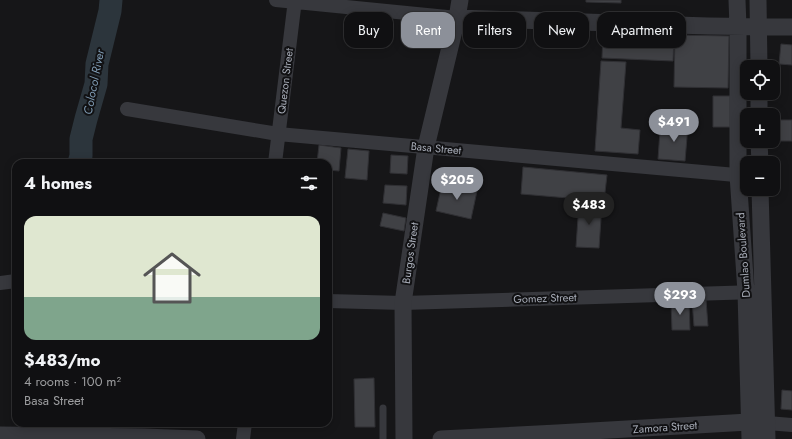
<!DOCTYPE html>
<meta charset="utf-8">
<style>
:root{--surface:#101012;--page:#1e1e20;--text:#f1f3f6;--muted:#9c9d9f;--line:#303032;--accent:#8c9099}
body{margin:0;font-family:Jost,sans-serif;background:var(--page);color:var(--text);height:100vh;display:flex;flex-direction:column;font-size:15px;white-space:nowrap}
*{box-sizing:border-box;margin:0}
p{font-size:13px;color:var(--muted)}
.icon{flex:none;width:22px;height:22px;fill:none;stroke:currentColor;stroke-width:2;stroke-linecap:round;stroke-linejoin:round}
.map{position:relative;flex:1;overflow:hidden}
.sheet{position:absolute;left:12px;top:159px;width:320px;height:268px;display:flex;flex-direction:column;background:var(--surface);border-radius:12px;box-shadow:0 2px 10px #0003,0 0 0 1px var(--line)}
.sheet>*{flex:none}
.top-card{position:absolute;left:344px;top:12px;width:380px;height:36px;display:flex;gap:8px}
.fabs{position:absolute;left:740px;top:60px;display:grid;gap:8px}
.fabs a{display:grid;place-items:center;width:40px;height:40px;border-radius:8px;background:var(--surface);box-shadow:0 2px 10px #0003,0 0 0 1px var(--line);font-size:20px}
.price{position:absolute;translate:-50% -34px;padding:0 9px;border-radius:14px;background:var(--accent);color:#fff;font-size:13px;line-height:26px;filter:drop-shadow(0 1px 2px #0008)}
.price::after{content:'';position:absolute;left:50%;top:24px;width:12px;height:9px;margin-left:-6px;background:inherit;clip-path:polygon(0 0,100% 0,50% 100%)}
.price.selected{background:#222;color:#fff}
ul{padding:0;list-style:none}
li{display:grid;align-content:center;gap:8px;height:212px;padding:0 12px}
li span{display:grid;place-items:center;height:124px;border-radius:12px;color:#555}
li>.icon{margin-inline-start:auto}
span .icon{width:72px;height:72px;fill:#fffc;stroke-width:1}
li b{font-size:17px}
h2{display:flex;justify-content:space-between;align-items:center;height:48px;padding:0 12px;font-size:17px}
.pill{padding:0 14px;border-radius:12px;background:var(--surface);box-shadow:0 2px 10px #0003,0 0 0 1px var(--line);font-size:14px;line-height:36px}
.pill.selected{background:var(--accent);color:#fff}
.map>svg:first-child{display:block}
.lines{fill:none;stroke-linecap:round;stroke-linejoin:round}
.river{stroke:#2c353c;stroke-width:23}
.building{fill:#404145;stroke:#303034}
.service{stroke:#37383d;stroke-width:7}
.minor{stroke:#37383d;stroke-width:14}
.tertiary{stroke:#37383d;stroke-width:17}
.labels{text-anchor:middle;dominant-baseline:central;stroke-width:4;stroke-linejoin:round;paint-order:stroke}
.street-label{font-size:11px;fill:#a8adb8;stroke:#111113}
.water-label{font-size:12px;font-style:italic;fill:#7f9bb3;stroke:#111113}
</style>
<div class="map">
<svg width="792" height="439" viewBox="0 0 792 439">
<rect width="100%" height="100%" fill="#161618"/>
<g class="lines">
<path class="river" d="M79 163 81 156V139L86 119 96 84 97 64 110 11 111 0"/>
</g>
<path class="building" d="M586 0H621V3L586 2Z
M603 35 674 38 673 61 602 58Z
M675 35 729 36 728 88 674 87Z
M781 44 792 45V65L779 64Z
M601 61 626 62 621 128 640 130 638 154 595 151Z
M713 96H730V127H713Z
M778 120H792V141H777Z
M670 124 688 125 685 161 658 159 660 131 669 132Z
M319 145 341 148 339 171 328 170V163H317Z
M348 149 369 151 367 180 345 178Z
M391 155 408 156 407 174 390 173Z
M523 167 607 175 604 201 521 194Z
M442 184 477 191 471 219 436 211Z
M385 185 407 186 406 205 383 203Z
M579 203 602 204 599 248 576 247Z
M383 213 406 218 404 231 380 226Z
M692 300H706L708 326H694Z
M671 302H689L690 330H672Z
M374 378 375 427H355L354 379Z
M782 390 792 391V410L781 409Z"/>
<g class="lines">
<path class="service" d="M383 408V439"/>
<path class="minor" d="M276 0 457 18
M127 109 278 134 747 176
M275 163 295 0
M0 283 16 281
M328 301 403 303 756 292
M767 423 792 425
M243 439 245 423"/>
<path class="tertiary" d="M737 0 738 27V175L746 292 750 439
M758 0 759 67
M457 18 708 26 792 27
M759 93V115
M759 141 760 163
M760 189 767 439
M0 435 144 437 197 439
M404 439 403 303 426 147 457 18 460 0
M441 439 557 433 749 422 767 423"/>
</g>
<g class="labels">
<g class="street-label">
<text transform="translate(285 81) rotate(-83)">Quezon Street</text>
<text transform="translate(436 148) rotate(5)">Basa Street</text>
<text transform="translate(410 253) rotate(-82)">Burgos Street</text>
<text transform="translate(743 255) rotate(-94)">Dumlao Boulevard</text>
<text transform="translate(545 298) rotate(-2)">Gomez Street</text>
<text transform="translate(665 427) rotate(-4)">Zamora Street</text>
</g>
<g class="water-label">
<text transform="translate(94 82) rotate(-79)">Colocol River</text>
</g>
</g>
</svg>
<div class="fabs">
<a><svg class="icon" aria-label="locate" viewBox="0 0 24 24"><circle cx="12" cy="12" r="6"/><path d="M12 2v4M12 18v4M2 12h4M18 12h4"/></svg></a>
<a>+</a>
<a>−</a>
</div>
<b class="price" style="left:674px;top:143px">$491</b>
<b class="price" style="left:457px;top:201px">$205</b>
<b class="price selected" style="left:589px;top:226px">$483</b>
<b class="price" style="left:680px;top:316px">$293</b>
<div class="top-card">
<a class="pill">Buy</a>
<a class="pill selected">Rent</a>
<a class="pill">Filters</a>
<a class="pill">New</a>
<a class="pill">Apartment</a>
</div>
<section class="sheet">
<h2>4 homes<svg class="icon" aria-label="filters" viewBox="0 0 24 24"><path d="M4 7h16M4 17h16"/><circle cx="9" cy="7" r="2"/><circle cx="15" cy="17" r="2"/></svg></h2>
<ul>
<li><span style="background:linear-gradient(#dfe7d0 65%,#7fa58c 0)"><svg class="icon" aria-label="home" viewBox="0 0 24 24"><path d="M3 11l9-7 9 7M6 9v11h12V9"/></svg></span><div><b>$483/mo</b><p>4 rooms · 100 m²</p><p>Basa Street</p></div></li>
</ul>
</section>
</div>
